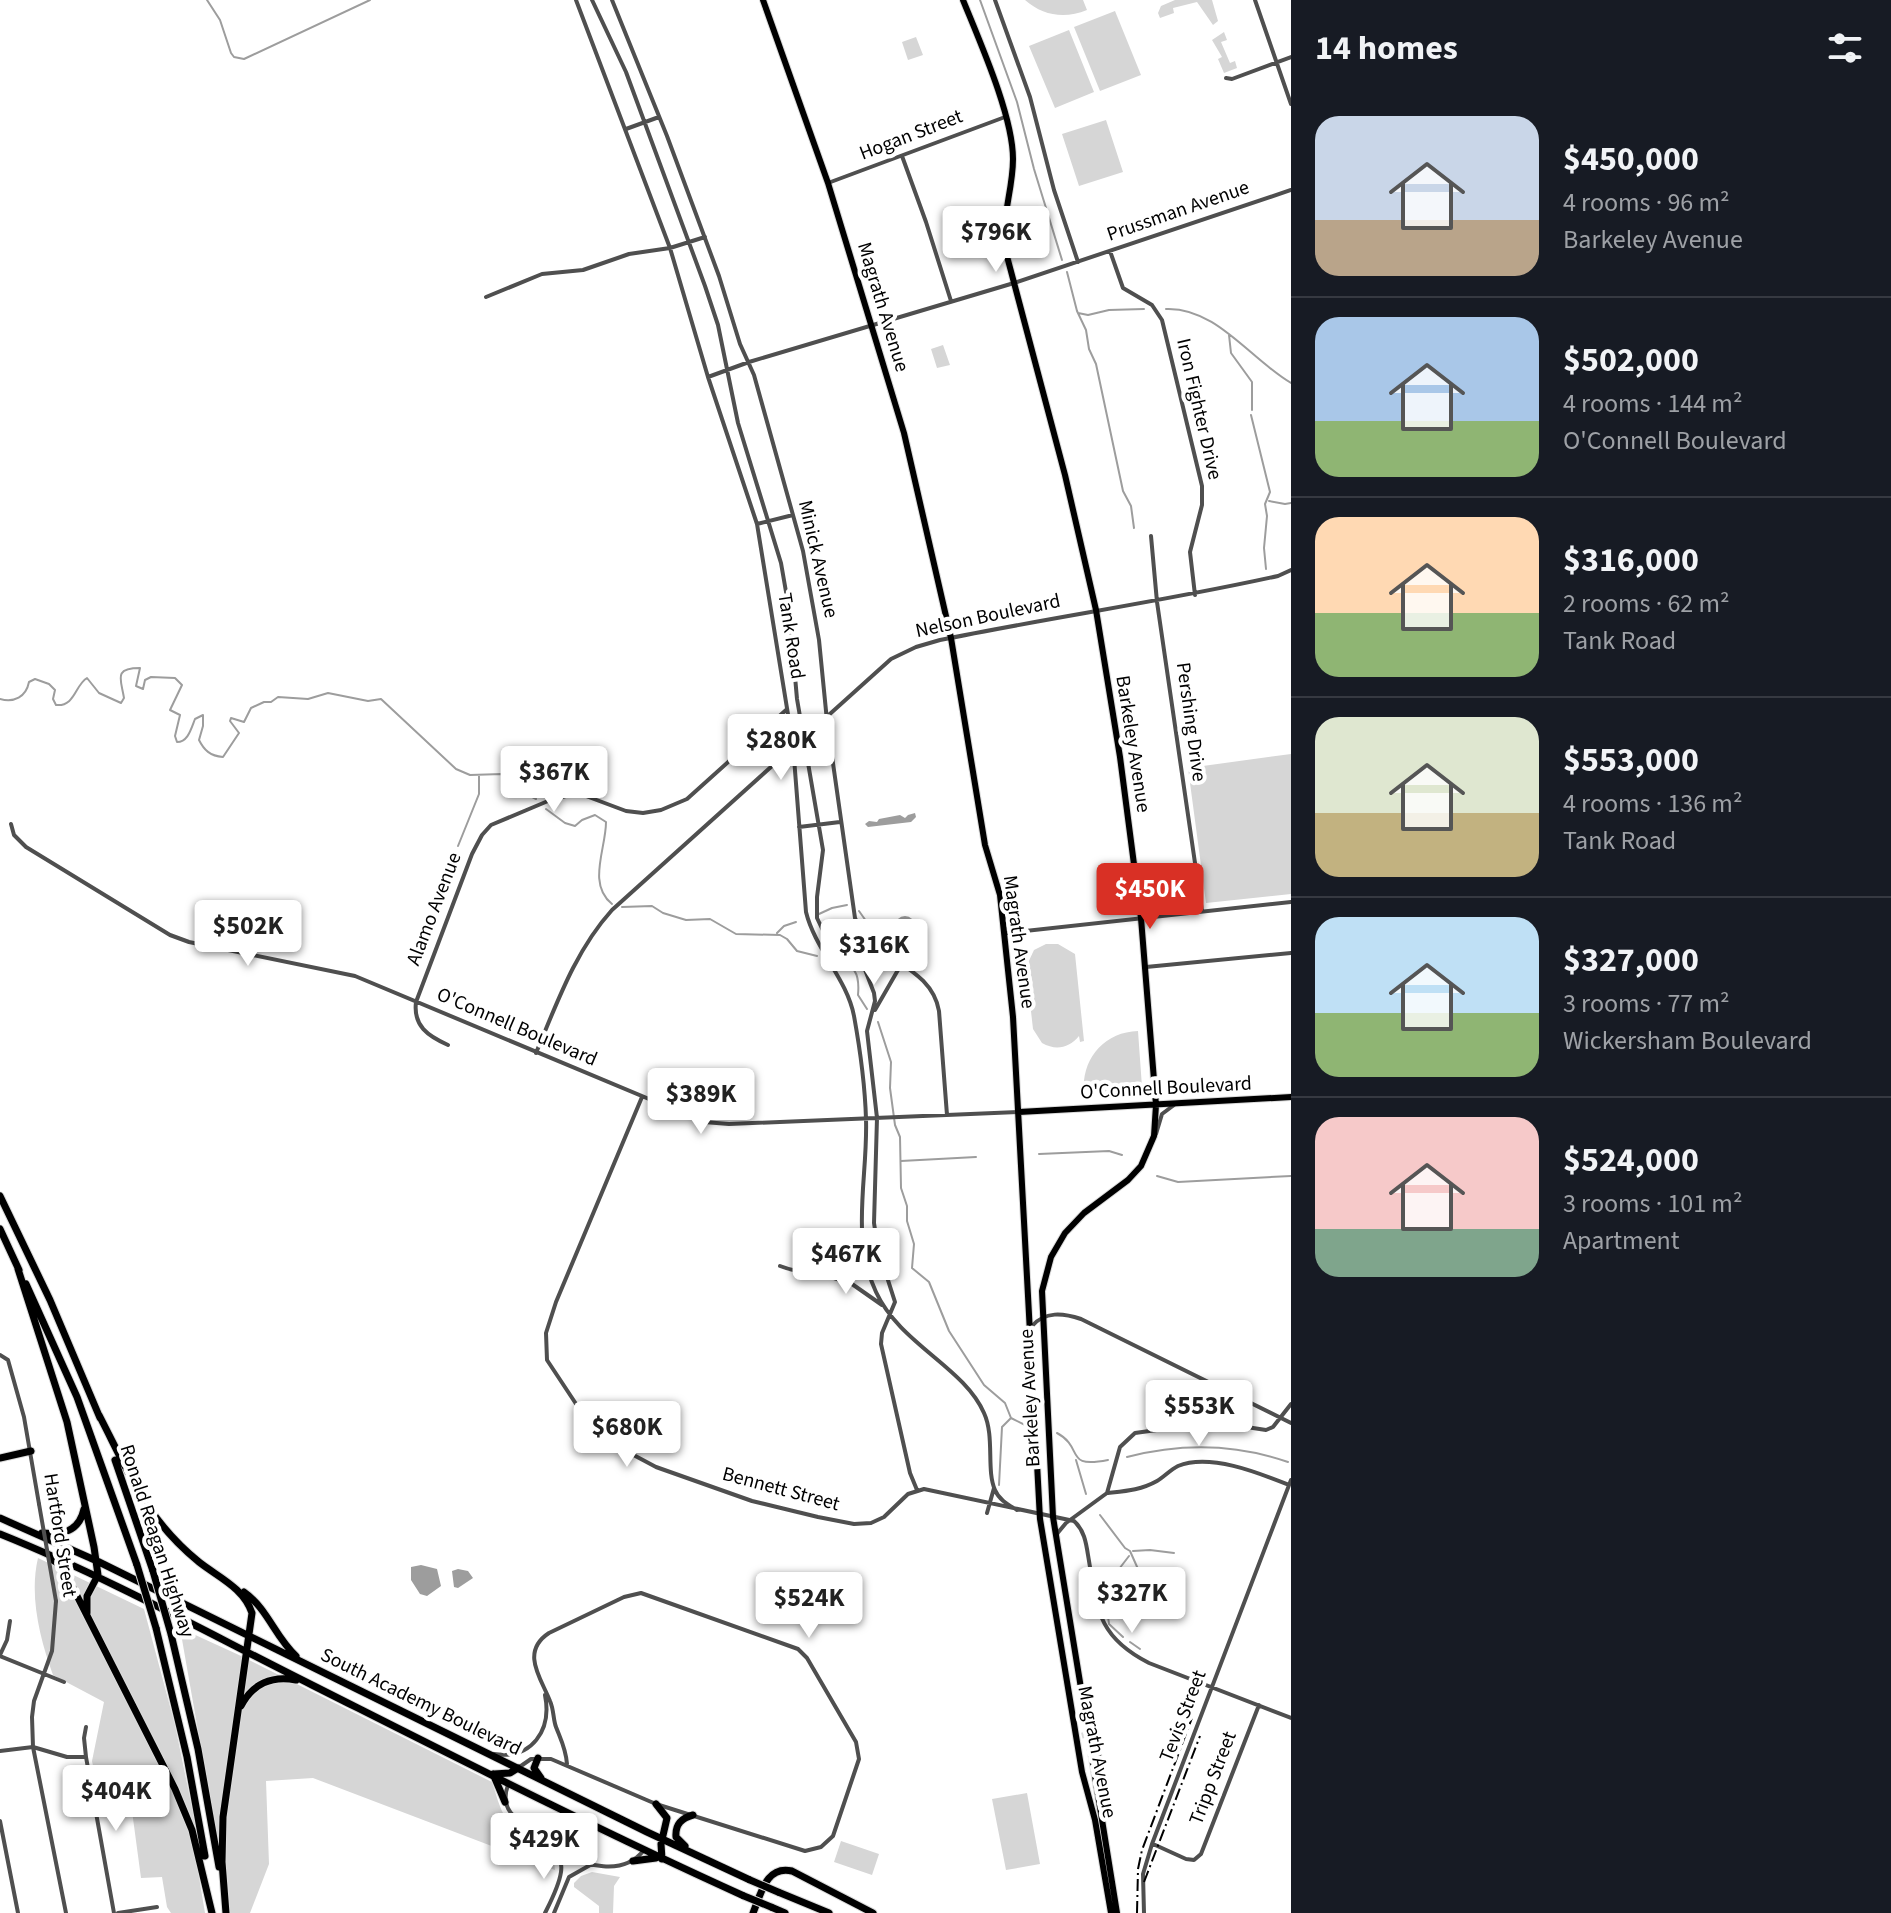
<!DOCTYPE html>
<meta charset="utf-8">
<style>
:root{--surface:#171b24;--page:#242831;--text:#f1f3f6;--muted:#9ea1a6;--line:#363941;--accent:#d93025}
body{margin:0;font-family:"Source Sans 3",sans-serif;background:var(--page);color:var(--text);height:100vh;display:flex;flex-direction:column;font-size:30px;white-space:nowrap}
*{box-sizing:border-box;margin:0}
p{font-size:26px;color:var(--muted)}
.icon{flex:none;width:44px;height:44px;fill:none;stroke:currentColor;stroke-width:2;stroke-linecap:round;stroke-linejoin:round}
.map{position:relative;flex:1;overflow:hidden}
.sheet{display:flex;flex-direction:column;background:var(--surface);width:600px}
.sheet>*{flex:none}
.price{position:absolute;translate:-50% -68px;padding:0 18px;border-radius:8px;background:#fff;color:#222;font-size:26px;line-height:52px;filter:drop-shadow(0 2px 4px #0008)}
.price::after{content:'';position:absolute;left:50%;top:48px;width:24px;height:18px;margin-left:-12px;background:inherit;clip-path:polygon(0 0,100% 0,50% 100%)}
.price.selected{background:var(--accent);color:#fff}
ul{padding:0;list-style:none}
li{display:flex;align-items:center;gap:24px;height:200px;padding:0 24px}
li+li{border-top:2px solid var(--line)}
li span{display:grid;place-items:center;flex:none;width:224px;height:160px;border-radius:24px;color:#555}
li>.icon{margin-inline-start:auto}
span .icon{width:96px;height:96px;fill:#fffc;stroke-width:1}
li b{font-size:34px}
h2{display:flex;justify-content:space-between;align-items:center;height:96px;padding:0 24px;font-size:34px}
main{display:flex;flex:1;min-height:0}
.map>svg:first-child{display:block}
.green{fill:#d6d6d6}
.water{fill:#9d9d9d}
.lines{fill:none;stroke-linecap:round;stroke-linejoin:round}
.stream{stroke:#9d9d9d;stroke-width:2}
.major-tunnel{stroke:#d9d9d9;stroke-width:6;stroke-dasharray:6 3;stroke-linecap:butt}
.major-casing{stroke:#dbdbdb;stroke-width:8}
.highway-casing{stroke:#dbdbdb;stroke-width:9}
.minor{stroke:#4f4f4f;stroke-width:4}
.major{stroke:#000;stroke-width:6}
.highway{stroke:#000;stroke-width:7}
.rail{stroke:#000;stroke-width:2;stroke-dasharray:12 4 2 4;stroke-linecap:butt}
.highway-bridge-casing{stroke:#dbdbdb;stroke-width:9;stroke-linecap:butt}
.minor-bridge{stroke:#4f4f4f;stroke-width:4}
.highway-bridge{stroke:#000;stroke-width:7}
.labels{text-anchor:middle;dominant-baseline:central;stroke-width:8;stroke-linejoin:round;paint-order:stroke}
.street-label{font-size:20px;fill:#000;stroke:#fff}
</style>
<main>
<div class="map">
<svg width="1291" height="1913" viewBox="0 0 1291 1913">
<rect width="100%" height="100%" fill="#fff"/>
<path class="green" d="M1025 0H1083L1087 10C1065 19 1043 16 1025 0Z
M1175 0H1212L1218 21 1213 25 1197 2 1173 8 1174 13 1160 18 1158 13 1161 6Z
M1115 11 1141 75 1100 91 1074 27Z
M1069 30 1094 92 1055 108 1029 46Z
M1224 32 1227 40 1221 42 1230 63 1235 61 1237 68 1224 73 1218 59 1222 57 1212 40Z
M916 37 923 55 908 60 902 42Z
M1106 120 1123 172 1079 186 1062 134Z
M943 345 950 365 937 368 931 349Z
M1291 754V894L1206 903 1188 768Z
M1046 944H1058L1075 954 1084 1041 1080 1042 1079 1036C1069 1048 1056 1051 1042 1043L1033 1029 1026 967 1034 950Z
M1138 1031 1142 1087 1140 1090 1084 1093C1081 1059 1104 1032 1138 1031Z
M38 1558 144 1609 175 1725 197 1832 194 1847 205 1913H171L167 1907 162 1877 141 1878 130 1796 100 1800 92 1761 104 1702 53 1675C40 1639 29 1596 38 1558Z
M180 1628 239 1655 492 1782C496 1793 499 1808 506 1818 520 1839 553 1827 555 1870L313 1778 266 1781 269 1864 250 1913H230Z
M1027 1793 1040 1864 1006 1870 992 1799Z
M841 1841 879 1854 872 1875 834 1862Z
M592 1872 620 1877 614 1886 613 1913H599V1906L574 1887V1883L581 1876Z"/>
<path class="water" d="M915 813 916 817 911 822 868 827 865 824 869 821 877 822 879 819 900 815 905 818 908 815Z
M895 926a10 10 0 1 1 20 0a10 10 0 1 1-20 0Z
M421 1565 437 1569 441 1586 427 1596 420 1594 411 1580V1567Z
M458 1569 468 1571 473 1578 458 1588 454 1587 452 1571Z"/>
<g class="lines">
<path class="stream" d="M207 0 220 20 231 53 234 57 244 59 370 0
M980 0 1017 102 1034 169 1062 260
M1067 272 1077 311 1086 330 1089 349 1096 364 1123 491 1131 506 1134 528
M1166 309C1216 307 1250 359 1291 383
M1078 313 1088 315 1109 310 1144 309
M1229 335 1231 353 1252 382V410
M1251 415 1270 492 1265 504 1267 516 1264 548 1266 569
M1269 501 1285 504 1291 503
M0 699C14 703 26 697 29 682L35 679 49 684 55 690 53 699 56 705C75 707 75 685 87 678L99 693 121 703 124 698C121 679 113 668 140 668L136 686 143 689 145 680 151 677 175 678 182 685 170 710 180 715 175 736 177 742C188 742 191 729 195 719L203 715V726L199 740C204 750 210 756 223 757L239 733 230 721 231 718 244 722 251 708 264 702H271L278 697 308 699 328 693 368 701 381 699 456 769 470 775 502 774 521 791 536 799
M546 809 565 823 575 826 582 820 595 815 606 822C606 849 587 884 612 904
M458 846 479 794V776
M622 907 652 906 663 913 686 920 710 919 736 934 780 935 787 939 797 951 817 956
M859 911 878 938
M819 914 832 908 847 905
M777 933 784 926 796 922
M894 949 923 945
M833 958C855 965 860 973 858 995L867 1009
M878 1022 891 1062 890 1088 895 1125 900 1137 901 1188 907 1206V1221L914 1244 912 1268 929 1282 949 1331 984 1385 1005 1403 1011 1418 1029 1427
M1039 1154 1109 1151 1122 1155
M901 1161 976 1157
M1157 1176 1178 1182 1291 1176
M1057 1433C1085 1448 1063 1469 1108 1460
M1127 1457C1181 1443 1236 1444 1288 1462
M1076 1460 1086 1494
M999 1485 1002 1427 1011 1418
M1100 1515 1125 1548 1130 1551 1138 1569 1162 1601
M1133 1551 1150 1550 1174 1553
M1123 1637 1109 1624 1107 1609 1116 1573 1129 1556
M1130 1642 1140 1649"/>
<path class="major-tunnel" d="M1092 1731 1093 1739
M1084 1732 1086 1740"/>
<g class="major-casing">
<path id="major" d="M763 0 828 183 904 433 951 638 985 845 1000 895 1013 1017 1040 1519 1082 1772 1095 1820 1111 1913
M963 0C980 42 1013 116 1013 159 1013 189 1002 216 1004 245L1065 475 1096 610 1120 757 1141 918 1156 1105 1154 1136 1141 1166 1128 1180 1084 1213 1065 1233 1051 1257 1042 1291 1053 1517 1088 1731
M1019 1112 1291 1097
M1088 1712 1095 1730
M1097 1738 1099 1769
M1089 1739 1117 1913"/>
</g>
<g class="highway-casing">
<path id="highway" d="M0 1196 50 1300 100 1418
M0 1229 19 1270
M18 1269 67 1422 94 1547 98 1575 87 1596V1613
M26 1284 77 1397 137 1565
M99 1415C129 1473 146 1519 199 1562 218 1577 244 1588 252 1613L223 1817 222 1862 226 1913
M0 1458 31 1451
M115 1460 153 1571
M0 1518 97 1561 647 1832 750 1880
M42 1533C62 1535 79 1532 84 1509
M0 1534C107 1577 208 1633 312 1685 455 1757 598 1830 744 1896
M51 1559 59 1564 70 1582 175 1789 192 1830 212 1913
M244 1592C268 1609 275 1637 296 1656
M156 1628 187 1757 205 1856
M171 1634 198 1749 219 1867
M241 1706C252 1684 272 1675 296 1680
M538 1758 534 1768 541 1778
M493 1774 505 1802
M494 1774 510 1773 518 1768
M656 1804 667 1818 661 1844 662 1859
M685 1846 676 1837C675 1824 682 1818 693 1815
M633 1861 656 1858
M778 1892 829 1913
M771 1907 785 1913
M753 1913C761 1894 766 1865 792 1871L873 1913"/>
</g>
<path class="minor" d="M576 0 670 248 708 377 757 524 793 745 806 912C815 949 847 979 854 1016 860 1049 865 1086 866 1119 868 1178 850 1236 876 1292 900 1344 964 1367 984 1413 995 1437 986 1470 995 1490 999 1500 1009 1505 1017 1510
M592 0 626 72 705 286 718 325 738 423 781 563 789 609 797 699 823 850 817 897V918L827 939 864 967 874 993 875 1001 867 1031 877 1118 874 1223 878 1249 895 1302 882 1333 881 1344 910 1473 917 1490
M612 0 667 136 719 276 740 344 754 375 803 551 819 640 827 721 855 918C871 960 931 964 939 1011L947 1115
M995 0 1030 97 1054 190 1078 262
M1255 0 1291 104
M1226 78 1232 79 1291 57
M626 129 659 117
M902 156 926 222 951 301
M828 183 1005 117
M1110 251 1123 288 1152 305 1162 320 1202 486V505L1190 552 1195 595
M486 297 542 274 583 270 629 254 670 248 705 237
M708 377 749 362 1014 283 1291 190
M757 524 793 515
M1151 536 1157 602 1202 911
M11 824 14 835 26 847 170 935 189 942 355 976 704 1122 729 1124 1019 1112
M799 827 840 822
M1006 933 1291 902
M1146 967 1291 953
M875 1010 902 963
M448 1045C428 1036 413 1026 416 1002L472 854 482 835 491 825 548 801 569 795 586 796 626 811 643 813 661 810 687 799 786 710
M536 1053C557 1003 575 951 612 910L891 659 916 647 940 640C1053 617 1166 601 1278 576L1291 570
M642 1097 556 1302 546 1333 547 1360 586 1419 611 1443 656 1467 752 1501 818 1517 854 1524 871 1523 884 1517 908 1494 924 1489 1074 1521C1084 1530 1086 1542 1088 1555 1097 1607 1096 1636 1149 1663L1291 1718
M1156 1134 1162 1114 1174 1105
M780 1266C814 1279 846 1268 860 1233
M819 1273 852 1284 882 1305
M1032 1326C1045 1311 1063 1313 1081 1319L1291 1423
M0 1355 8 1360 24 1417 39 1504
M1108 1493C1126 1491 1141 1490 1157 1481 1164 1477 1170 1470 1178 1466 1210 1453 1259 1473 1289 1485
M987 1513 994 1488
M1056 1535 1066 1523 1107 1493 1120 1447 1135 1433 1214 1422 1266 1430 1273 1427 1291 1404
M56 1601 52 1651 34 1701 32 1717 33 1747 66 1913
M0 1655 7 1640 10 1621
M0 1656 64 1682
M0 1751 33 1747 67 1757H86L84 1738 86 1727
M494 1754C532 1760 552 1730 545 1695
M86 1757 114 1913
M518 1768 531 1759H551L656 1804 805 1851 821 1847 833 1836 859 1759 856 1742 807 1658 798 1649 641 1593 624 1597 549 1633C520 1652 541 1678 550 1701 554 1710 553 1719 556 1727 561 1740 566 1749 567 1764
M508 1785C491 1831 567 1827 561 1872 559 1886 551 1901 545 1913
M0 1821 18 1913
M1153 1844 1186 1859 1194 1860 1201 1854 1259 1705
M559 1851C585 1866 623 1877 644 1850
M118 1913 157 1907
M554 1913 569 1877 592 1864
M1144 1913 1143 1874 1152 1844 1291 1480"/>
<use href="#major" class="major"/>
<use href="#highway" class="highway"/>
<path class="rail" d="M1144 1882 1200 1736
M1137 1913 1138 1869 1142 1850 1192 1718"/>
<g class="highway-bridge-casing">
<path id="highway-bridge" d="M137 1565 156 1628
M153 1571 171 1634
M750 1880 778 1892
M744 1896 771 1907"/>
</g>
<path class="minor-bridge" d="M39 1504 56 1601"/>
<use href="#highway-bridge" class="highway-bridge"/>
</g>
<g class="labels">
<g class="street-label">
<text transform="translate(911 135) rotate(-21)">Hogan Street</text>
<text transform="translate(1178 211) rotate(-19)">Prussman Avenue</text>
<text transform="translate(883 307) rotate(73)">Magrath Avenue</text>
<text transform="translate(1199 409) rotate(77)">Iron Fighter Drive</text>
<text transform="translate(818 559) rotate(77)">Minick Avenue</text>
<text transform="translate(988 616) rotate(-12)">Nelson Boulevard</text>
<text transform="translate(791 636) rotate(81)">Tank Road</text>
<text transform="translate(1191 722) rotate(82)">Pershing Drive</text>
<text transform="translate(1133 744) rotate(81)">Barkeley Avenue</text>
<text transform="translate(434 909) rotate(-69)">Alamo Avenue</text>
<text transform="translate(1019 942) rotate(82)">Magrath Avenue</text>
<text transform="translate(517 1027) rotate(23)">O'Connell Boulevard</text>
<text transform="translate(1166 1088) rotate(-3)">O'Connell Boulevard</text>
<text transform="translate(1030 1398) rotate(-93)">Barkeley Avenue</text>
<text transform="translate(781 1489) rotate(15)">Bennett Street</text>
<text transform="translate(60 1535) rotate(81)">Hartford Street</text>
<text transform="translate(157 1541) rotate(72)">Ronald Reagan Highway</text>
<text transform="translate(421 1702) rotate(26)">South Academy Boulevard</text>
<text transform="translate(1183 1716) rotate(-69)">Tevis Street</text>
<text transform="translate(1097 1752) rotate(79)">Magrath Avenue</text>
<text transform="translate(1213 1778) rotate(-69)">Tripp Street</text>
</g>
</g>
</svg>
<b class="price" style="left:996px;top:274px">$796K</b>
<b class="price" style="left:781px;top:782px">$280K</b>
<b class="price" style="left:554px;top:814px">$367K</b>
<b class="price selected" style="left:1150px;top:931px">$450K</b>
<b class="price" style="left:248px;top:968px">$502K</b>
<b class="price" style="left:874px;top:987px">$316K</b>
<b class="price" style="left:701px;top:1136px">$389K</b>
<b class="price" style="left:846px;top:1296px">$467K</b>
<b class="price" style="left:1199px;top:1448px">$553K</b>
<b class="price" style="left:627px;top:1469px">$680K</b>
<b class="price" style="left:1132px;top:1635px">$327K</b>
<b class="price" style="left:809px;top:1640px">$524K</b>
<b class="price" style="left:116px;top:1833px">$404K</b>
<b class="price" style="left:544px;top:1881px">$429K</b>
</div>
<section class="sheet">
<h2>14 homes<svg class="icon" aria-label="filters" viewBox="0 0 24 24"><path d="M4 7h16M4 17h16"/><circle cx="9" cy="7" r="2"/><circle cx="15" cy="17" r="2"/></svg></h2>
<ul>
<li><span style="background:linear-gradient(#c9d6e8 65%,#b9a48a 0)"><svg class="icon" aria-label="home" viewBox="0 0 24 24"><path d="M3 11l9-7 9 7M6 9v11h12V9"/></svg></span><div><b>$450,000</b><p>4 rooms · 96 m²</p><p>Barkeley Avenue</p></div></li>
<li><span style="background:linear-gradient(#a9c7e8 65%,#8fb573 0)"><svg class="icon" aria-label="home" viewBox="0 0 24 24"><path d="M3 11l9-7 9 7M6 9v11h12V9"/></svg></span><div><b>$502,000</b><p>4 rooms · 144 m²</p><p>O'Connell Boulevard</p></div></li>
<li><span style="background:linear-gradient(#ffd9b3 60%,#8fb573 0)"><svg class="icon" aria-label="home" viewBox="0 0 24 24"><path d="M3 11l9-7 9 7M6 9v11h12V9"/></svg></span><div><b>$316,000</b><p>2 rooms · 62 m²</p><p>Tank Road</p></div></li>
<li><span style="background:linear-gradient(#dfe7d0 60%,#c2b280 0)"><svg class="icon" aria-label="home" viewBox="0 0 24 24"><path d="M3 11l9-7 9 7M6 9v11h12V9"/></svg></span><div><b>$553,000</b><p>4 rooms · 136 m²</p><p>Tank Road</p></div></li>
<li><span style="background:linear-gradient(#bfe0f5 60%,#8fb573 0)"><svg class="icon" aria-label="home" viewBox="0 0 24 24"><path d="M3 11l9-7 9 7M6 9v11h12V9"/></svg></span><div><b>$327,000</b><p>3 rooms · 77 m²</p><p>Wickersham Boulevard</p></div></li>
<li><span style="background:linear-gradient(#f6c9c9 70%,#7fa58c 0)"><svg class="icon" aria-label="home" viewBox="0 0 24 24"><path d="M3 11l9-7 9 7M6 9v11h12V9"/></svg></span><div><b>$524,000</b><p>3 rooms · 101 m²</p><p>Apartment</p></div></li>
</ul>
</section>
</main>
